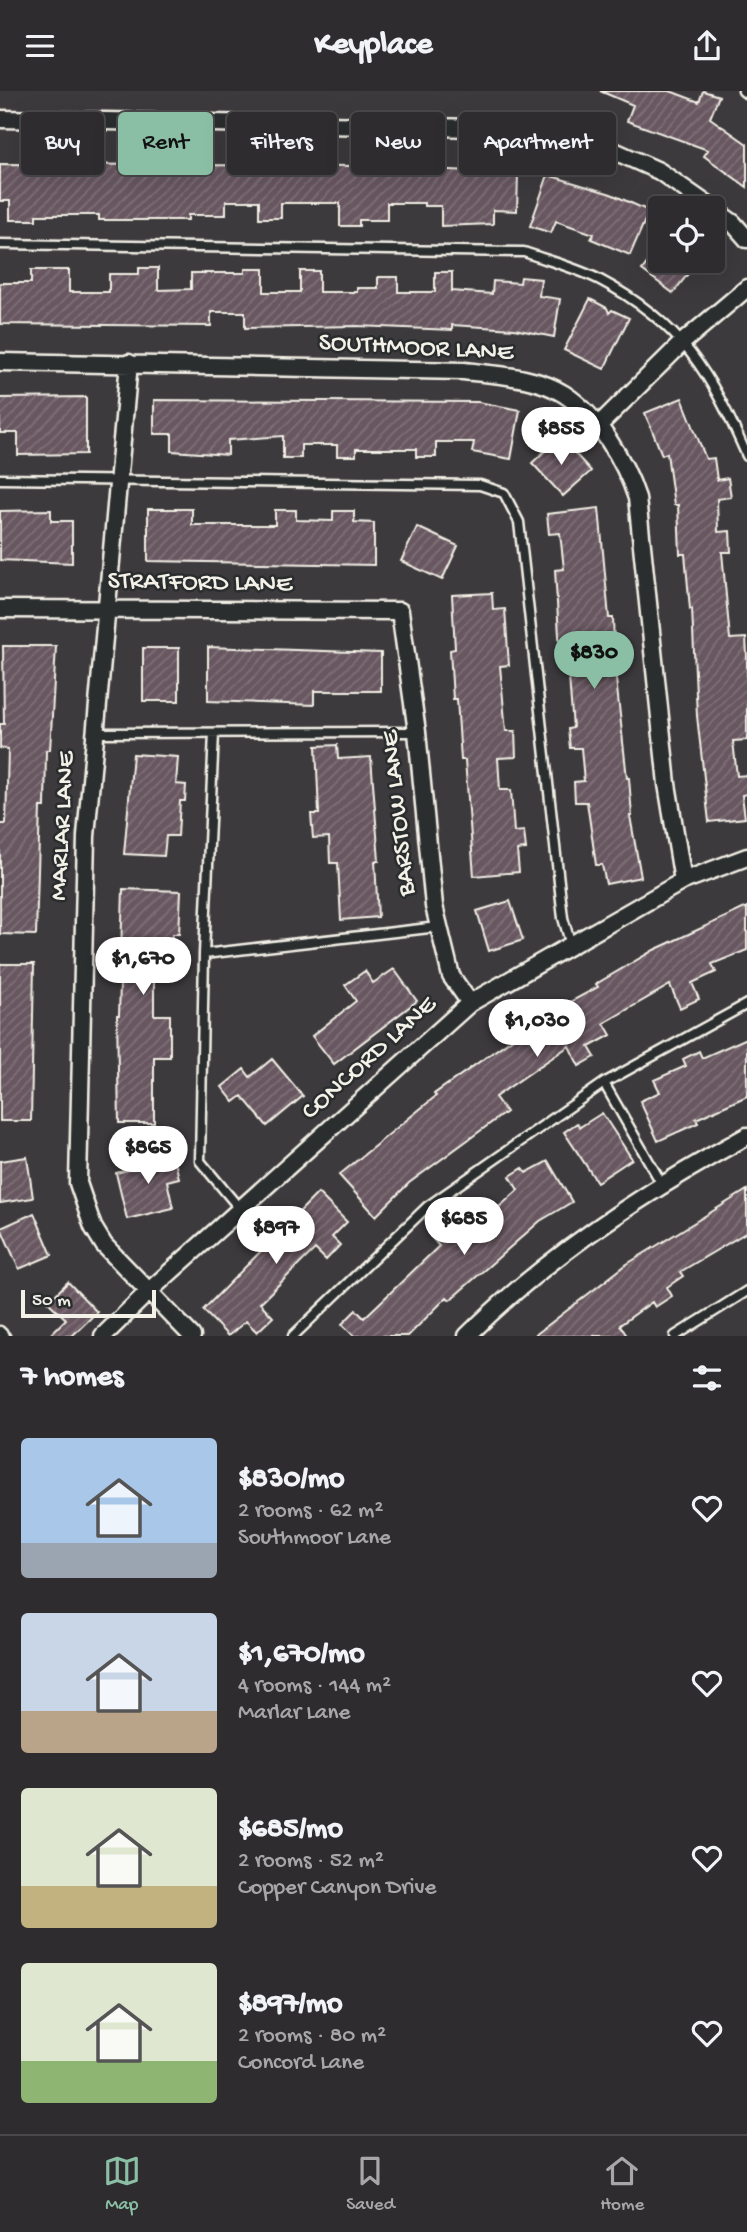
<!DOCTYPE html>
<meta charset="utf-8">
<style>
:root{--surface:#2e2c2e;--page:#3a383a;--text:#f1f3f6;--muted:#a7a7aa;--line:#49484a;--accent:#8abfa5}
body{margin:0;font-family:"Gochi Hand",sans-serif;background:var(--page);color:var(--text);height:100vh;display:flex;flex-direction:column;font-size:26px;white-space:nowrap}
*{box-sizing:border-box;margin:0}
p{font-size:23px;color:var(--muted)}
.icon{flex:none;width:38px;height:38px;fill:none;stroke:currentColor;stroke-width:2;stroke-linecap:round;stroke-linejoin:round}
.map{position:relative;height:1245px;overflow:hidden}
.side{display:flex;flex-direction:column;background:var(--surface);flex:1}
.side>*{flex:none}
.banner{position:absolute;left:21px;top:21px;width:705px;height:63px;display:flex;gap:14px}
.controls{position:absolute;left:648px;top:105px;display:grid;gap:14px}
.controls a{display:grid;place-items:center;width:77px;height:77px;border-radius:7px;background:var(--surface);box-shadow:0 7px 28px #0002,0 0 0 2px var(--line);font-size:35px}
.scale{position:absolute;left:21px;bottom:18px;width:135px;box-sizing:border-box;padding-left:7px;border:4px solid #f4f1e8;border-top:0;font-size:19px;line-height:24px;white-space:nowrap;color:#f4f1e8;-webkit-text-stroke:5px #2a2d2e;paint-order:stroke}
.price{position:absolute;translate:-50% -60px;padding:0 16px;border-radius:24px;background:#fff;color:#222;font-size:23px;line-height:46px;filter:drop-shadow(0 2px 4px #0008)}
.price::after{content:'';position:absolute;left:50%;top:42px;width:21px;height:16px;margin-left:-10px;background:inherit;clip-path:polygon(0 0,100% 0,50% 100%)}
.price.current{background:var(--accent);color:#111}
ul{padding:0;list-style:none}
li{display:flex;align-items:center;gap:21px;height:175px;padding:0 21px}
li span{display:grid;place-items:center;flex:none;width:196px;height:140px;border-radius:7px;color:#555}
li>.icon{margin-inline-start:auto}
span .icon{width:84px;height:84px;fill:#fffc;stroke-width:1}
li b{font-size:30px}
h2{display:flex;justify-content:space-between;align-items:center;height:84px;padding:0 21px;font-size:30px}
.pill{padding:0 24px;border-radius:7px;background:var(--surface);box-shadow:0 7px 28px #0002,0 0 0 2px var(--line);font-size:24px;line-height:63px}
.pill.current{background:var(--accent);color:#111}
header{display:flex;justify-content:space-between;align-items:center;height:91px;padding:0 21px;background:var(--surface);font-size:32px;font-weight:700}
.tabs{display:flex;justify-content:space-around;align-items:center;height:98px;border-top:2px solid var(--line);background:var(--surface);font-size:19px;color:var(--muted)}
.tabs a{display:grid;justify-items:center;gap:4px}
.tabs .current{color:var(--accent)}
.map>svg:first-child{display:block}
.building{fill:url(#building-hatch);stroke:#f4f1e8;stroke-width:2}
.lines{fill:none;stroke-linecap:round;stroke-linejoin:round}
.service-casing{stroke:#f4f1e8;stroke-width:13}
.minor-casing{stroke:#f4f1e8;stroke-width:21}
.service{stroke:#2a2d2e;stroke-width:8}
.minor{stroke:#2a2d2e;stroke-width:16}
.labels{text-anchor:middle;dominant-baseline:central;stroke-width:5;stroke-linejoin:round;paint-order:stroke}
.street-label{font-size:26px;fill:#f4f1e8;stroke:#2a2d2e}
</style>
<header><svg class="icon" aria-label="menu" viewBox="0 0 24 24"><path d="M4 6h16M4 12h16M4 18h16"/></svg>Keyplace<svg class="icon" aria-label="share" viewBox="0 0 24 24"><path d="M12 15V3M7 8l5-5 5 5M5 13v7h14v-7"/></svg></header>
<div class="map">
<svg width="747" height="1245" viewBox="0 0 747 1245">
<defs>
<pattern id="building-hatch" width="6" height="6" patternUnits="userSpaceOnUse" patternTransform="scale(1.75)"><rect width="6" height="6" fill="#685760"/><path d="M-1 1l2-2M0 6l6-6M5 7l2-2" fill="none" stroke="#7e7077"/></pattern>
</defs>
<rect width="100%" height="100%" fill="#3d3a3d"/>
<filter id="ink" filterUnits="userSpaceOnUse"><feTurbulence type="fractalNoise" baseFrequency=".0143" numOctaves="2"/><feDisplacementMap in="SourceGraphic" scale="14" xChannelSelector="R" yChannelSelector="G"/><feConvolveMatrix kernelMatrix="1 2 1 2 8 2 1 2 1" color-interpolation-filters="sRGB"/></filter>
<g filter="url(#ink)">
<path class="building" d="M600 0H670L699 11 703 0 719 5 710 27 747 53V96L704 65 708 59 627 30 633 14Z
M0 73 359 75 518 82 517 120 493 119V133L441 135V115H424V112H387V129H359V135H340V112H281V127H259V110H226V124H188V129H99V124H36V129H10V110H0Z
M548 84 611 103 649 120 630 164 591 148 594 143 556 130 551 142 530 135Z
M660 155V170H698L673 202 642 179Z
M139 177H158V199L191 198V182H245V178H264V201H300V180H319V201H357V197H378V186H398V201H435V181H452V200L492 203 493 190 520 192 521 186 541 188 539 205 560 208 554 246 514 238 452 234V239L357 235 245 237V221H211V235L0 233V192H31V179H69V201H109V183H139Z
M590 208 607 217 609 222 612 219 629 227 604 278 564 259Z
M86 306V363L18 364V342H0V307Z
M682 307 706 368 714 367 717 389 728 387 731 406 717 408 718 441 730 440 731 461H722L730 548 746 547 747 565V649L733 650 737 685 747 684V703L742 704 745 727 709 731 697 625 692 518H690L685 463H680L678 414H674L667 362 662 364 645 322Z
M154 309 478 311 520 319 511 368 472 361 474 351H436V366H416V358H356V365H337V354H301V367H283V345L228 349V364L172 360V343H154Z
M560 346 591 380 563 405 532 372Z
M599 417 609 527H613L615 579 627 687H629L632 725H630L641 786 606 793 602 774H596L587 711H575L574 691 584 690 581 657H570L568 638 573 637 567 561H560L555 479 564 478 560 442 549 443 547 423Z
M148 418H192V434H275V419H296V429L333 430V420H354V431L374 432V474L148 470Z
M51 419V430H72V472L0 469V420Z
M417 436 458 455 442 489 401 470Z
M492 502 493 519 505 518 509 574 500 575 505 630 506 640H515L516 666 498 667 500 699H511L514 741 524 740 526 758 517 759 519 781 474 785 465 669H461L457 608H453L450 559 455 558 452 504Z
M3 555H56L50 659H46L45 716H40L36 844 0 843V733H6L8 658 0 657V633H4Z
M208 556 381 562V600H314V614L208 610Z
M143 557H179V610H143Z
M337 654 338 668 371 666 379 770H375L378 826 341 829 338 772H330L329 746 313 747 311 723H319L316 655Z
M133 663 178 666 176 693 186 694 185 710H180L178 745H166L164 765 124 763Z
M123 798 181 800 179 843H172V883H154V924H170V966H154V1032H119L117 924H119Z
M510 810 523 849 489 860 477 820Z
M747 816V859L712 873 716 881 692 892 699 908 680 917 670 894 604 932 611 944 589 956 595 966 579 975 569 955 495 1006 506 1021 409 1092 376 1125 339 1084 436 1005 434 1003 544 925 598 896 596 893 654 859Z
M0 873H34L31 1030H0Z
M394 878 417 910 334 973 312 945 356 910 345 894 365 880 373 892Z
M747 947V1005L696 1028 698 1032 658 1050 640 1010 660 1001 654 989 686 975 683 968 699 960 702 967Z
M272 968 303 1005 267 1035 242 1005 234 1011 222 996 244 978 250 986Z
M602 1022 632 1068 597 1091 564 1041 577 1032 580 1036Z
M172 1059 179 1087 167 1090 173 1117 127 1128 116 1082 153 1073 151 1064Z
M27 1066 33 1107 0 1112V1070Z
M548 1070 572 1111 540 1130 450 1209 447 1206 408 1245H354L342 1233 356 1219 364 1227 439 1155 432 1147 447 1134 461 1150 518 1099 510 1085 523 1077 526 1082Z
M747 1099V1141L680 1181 683 1185 667 1196 672 1205 655 1216 652 1211 620 1234 627 1245H534L627 1173Z
M318 1102 347 1131 332 1146 340 1154 326 1169 315 1158 260 1212 273 1226 257 1241 246 1230 228 1245 203 1219Z
M34 1122 52 1164 19 1178 1 1137Z
M68 1191 97 1221 72 1245H49L66 1228 48 1211Z"/>
<g class="lines">
<g class="service-casing">
<path id="service" d="M743 0 747 3
M0 153 524 161C549 170 577 177 600 189 682 232 711 283 747 365
M0 388 480 394 504 402 519 431 563 827 571 854
M94 642 417 641
M214 642 204 863 438 836
M204 863 200 1070 240 1118
M604 992 747 913
M0 1240 5 1245
M293 1245 428 1115 604 992 663 1095
M675 1245 747 1200"/>
</g>
<g class="minor-casing">
<path id="minor" d="M0 28 537 38 612 59 659 80 712 117
M712 117 733 132 747 148
M0 271 464 280C496 284 536 285 564 303 598 325 625 370 637 407L667 693 683 790
M129 272 86 745 78 1092 93 1136 104 1154 192 1245
M598 335 683 251 747 197
M0 518 400 520 417 641 434 815 451 885 470 912
M103 1245 148 1201 470 912 683 790 747 766
M467 1245C547 1165 648 1099 747 1045"/>
</g>
<use href="#service" class="service"/>
<use href="#minor" class="minor"/>
</g>
</g>
<g class="labels">
<g class="street-label">
<text transform="translate(416 258) rotate(3)">SOUTHMOOR LANE</text>
<text transform="translate(200 493) rotate(1)">STRATFORD LANE</text>
<text transform="translate(400 722) rotate(-96)">BARSTOW LANE</text>
<text transform="translate(64 735) rotate(-87)">MARLAR LANE</text>
<text transform="translate(370 968) rotate(-42)">CONCORD LANE</text>
</g>
</g>
</svg>
<div class="controls">
<a><svg class="icon" aria-label="locate" viewBox="0 0 24 24"><circle cx="12" cy="12" r="6"/><path d="M12 2v4M12 18v4M2 12h4M18 12h4"/></svg></a>
</div>
<div class="scale">50 m</div>
<b class="price" style="left:561px;top:376px">$855</b>
<b class="price current" style="left:594px;top:600px">$830</b>
<b class="price" style="left:143px;top:906px">$1,670</b>
<b class="price" style="left:537px;top:968px">$1,030</b>
<b class="price" style="left:148px;top:1095px">$865</b>
<b class="price" style="left:464px;top:1166px">$685</b>
<b class="price" style="left:276px;top:1175px">$897</b>
<div class="banner">
<a class="pill">Buy</a>
<a class="pill current">Rent</a>
<a class="pill">Filters</a>
<a class="pill">New</a>
<a class="pill">Apartment</a>
</div>
</div>
<section class="side">
<h2>7 homes<svg class="icon" aria-label="filters" viewBox="0 0 24 24"><path d="M4 7h16M4 17h16"/><circle cx="9" cy="7" r="2"/><circle cx="15" cy="17" r="2"/></svg></h2>
<ul>
<li><span style="background:linear-gradient(#a9c7e8 75%,#9aa5b1 0)"><svg class="icon" aria-label="home" viewBox="0 0 24 24"><path d="M3 11l9-7 9 7M6 9v11h12V9"/></svg></span><div><b>$830/mo</b><p>2 rooms · 62 m²</p><p>Southmoor Lane</p></div><svg class="icon" aria-label="heart" viewBox="0 0 24 24"><path d="M12 20l-8-8c-3-5 5-10 8-4 3-6 11-1 8 4z"/></svg></li>
<li><span style="background:linear-gradient(#c9d6e8 70%,#b9a48a 0)"><svg class="icon" aria-label="home" viewBox="0 0 24 24"><path d="M3 11l9-7 9 7M6 9v11h12V9"/></svg></span><div><b>$1,670/mo</b><p>4 rooms · 144 m²</p><p>Marlar Lane</p></div><svg class="icon" aria-label="heart" viewBox="0 0 24 24"><path d="M12 20l-8-8c-3-5 5-10 8-4 3-6 11-1 8 4z"/></svg></li>
<li><span style="background:linear-gradient(#dfe7d0 70%,#c2b280 0)"><svg class="icon" aria-label="home" viewBox="0 0 24 24"><path d="M3 11l9-7 9 7M6 9v11h12V9"/></svg></span><div><b>$685/mo</b><p>2 rooms · 52 m²</p><p>Copper Canyon Drive</p></div><svg class="icon" aria-label="heart" viewBox="0 0 24 24"><path d="M12 20l-8-8c-3-5 5-10 8-4 3-6 11-1 8 4z"/></svg></li>
<li><span style="background:linear-gradient(#dfe7d0 70%,#8fb573 0)"><svg class="icon" aria-label="home" viewBox="0 0 24 24"><path d="M3 11l9-7 9 7M6 9v11h12V9"/></svg></span><div><b>$897/mo</b><p>2 rooms · 80 m²</p><p>Concord Lane</p></div><svg class="icon" aria-label="heart" viewBox="0 0 24 24"><path d="M12 20l-8-8c-3-5 5-10 8-4 3-6 11-1 8 4z"/></svg></li>
</ul>
</section>
<nav class="tabs">
<a class="current"><svg class="icon" aria-label="map" viewBox="0 0 24 24"><path d="M3 6l6-2 6 2 6-2v14l-6 2-6-2-6 2zM9 4v14M15 6v14"/></svg>Map</a>
<a><svg class="icon" aria-label="saved" viewBox="0 0 24 24"><path d="M7 4h10v16l-5-4-5 4z"/></svg>Saved</a>
<a><svg class="icon" aria-label="home" viewBox="0 0 24 24"><path d="M3 11l9-7 9 7M6 9v11h12V9"/></svg>Home</a>
</nav>
